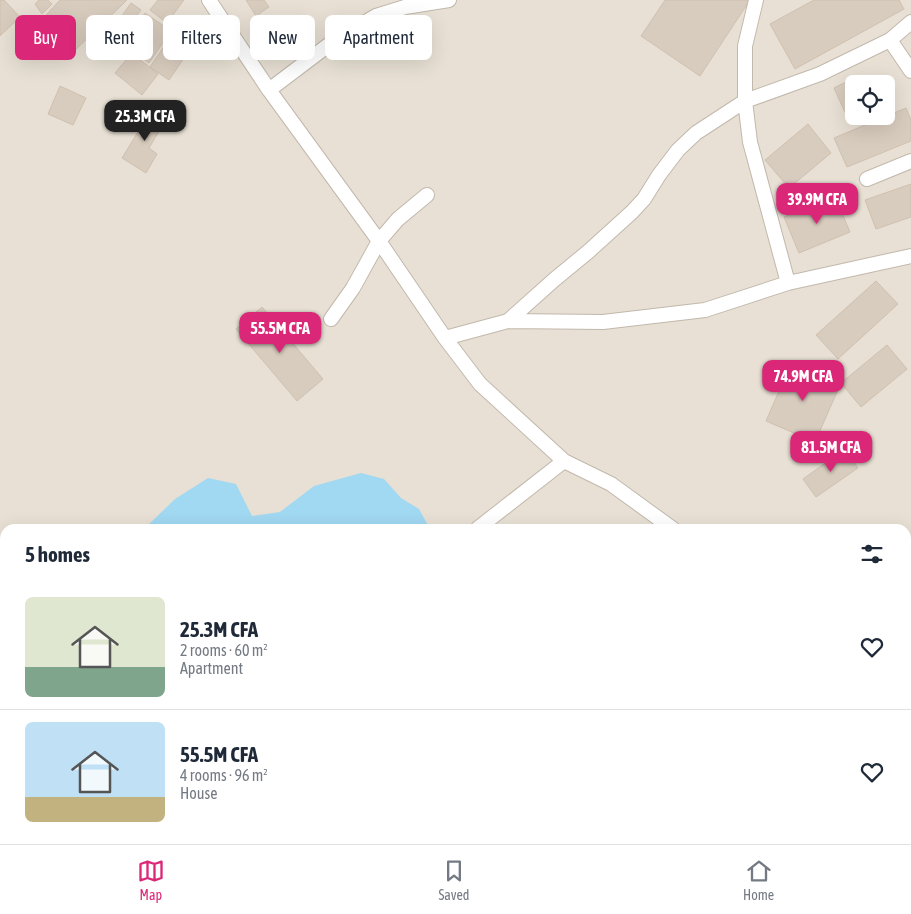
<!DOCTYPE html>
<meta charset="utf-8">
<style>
:root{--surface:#fff;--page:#f6f6f7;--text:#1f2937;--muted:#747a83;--line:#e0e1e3;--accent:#db2777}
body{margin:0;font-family:"Asap Condensed",sans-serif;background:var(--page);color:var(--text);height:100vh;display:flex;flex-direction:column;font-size:19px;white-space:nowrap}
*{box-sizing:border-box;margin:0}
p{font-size:16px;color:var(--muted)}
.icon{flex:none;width:28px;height:28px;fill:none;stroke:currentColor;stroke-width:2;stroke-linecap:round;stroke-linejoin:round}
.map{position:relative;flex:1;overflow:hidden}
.side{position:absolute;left:0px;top:524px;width:911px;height:321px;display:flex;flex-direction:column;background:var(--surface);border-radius:15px 15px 0 0;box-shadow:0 5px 20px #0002}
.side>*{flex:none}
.hud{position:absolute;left:15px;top:15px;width:500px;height:45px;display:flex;gap:10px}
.tools{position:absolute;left:845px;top:75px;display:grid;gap:10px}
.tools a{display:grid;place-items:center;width:50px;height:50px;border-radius:8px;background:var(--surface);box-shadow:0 5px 20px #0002;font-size:25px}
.price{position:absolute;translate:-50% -42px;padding:0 11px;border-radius:10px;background:var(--accent);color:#fff;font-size:16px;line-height:32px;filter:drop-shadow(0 1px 2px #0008)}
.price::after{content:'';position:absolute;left:50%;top:30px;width:15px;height:11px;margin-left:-8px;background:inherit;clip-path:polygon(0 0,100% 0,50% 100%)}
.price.on{background:#222;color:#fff}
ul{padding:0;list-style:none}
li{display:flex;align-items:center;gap:15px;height:125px;padding:0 25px}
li+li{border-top:1px solid var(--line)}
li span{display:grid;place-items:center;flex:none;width:140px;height:100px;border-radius:8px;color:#555}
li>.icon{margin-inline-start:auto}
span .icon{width:60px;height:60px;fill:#fffc;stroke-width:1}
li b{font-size:21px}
h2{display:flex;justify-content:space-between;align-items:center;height:60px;padding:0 25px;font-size:21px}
.chip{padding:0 18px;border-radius:8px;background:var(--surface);box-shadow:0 5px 20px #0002;font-size:18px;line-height:45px}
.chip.on{background:var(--accent);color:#fff}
.dock{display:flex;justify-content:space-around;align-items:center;height:70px;border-top:1px solid var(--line);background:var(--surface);font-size:14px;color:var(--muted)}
.dock a{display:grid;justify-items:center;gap:2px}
.dock .on{color:var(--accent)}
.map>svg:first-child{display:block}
.residential{fill:#e8e0d4;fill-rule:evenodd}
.water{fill:#a1d8f2}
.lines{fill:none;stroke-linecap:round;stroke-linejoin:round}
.stream{stroke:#a1d8f2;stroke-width:5}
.building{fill:#d8ccbe;stroke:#d0c0af}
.street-casing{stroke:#c2b8ac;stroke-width:16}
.secondary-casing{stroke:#d5be95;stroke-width:22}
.street{stroke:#fff;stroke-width:14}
.secondary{stroke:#ffecc5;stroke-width:20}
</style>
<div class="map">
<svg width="911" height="844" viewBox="0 0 911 844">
<rect width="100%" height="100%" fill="#f4eee6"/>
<path class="residential" d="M0 0H911V844H0ZM854 84H886V116H854ZM5 529H906V840H5Z"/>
<path class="water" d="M361 473 384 479 401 498 419 509 429 527 428 529H144L175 499 208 478 236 484 252 516 280 512 314 486Z"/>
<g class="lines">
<path class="stream" d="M534 840 540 844"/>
</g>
<path class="building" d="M0 0H4L20 17 0 36Z
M39 0H48L52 4 42 14 35 4Z
M60 0H127L65 60 45 46 38 24Z
M158 0H184L167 23 150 10Z
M246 0H264L269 7 256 16Z
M665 0H750L700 76 641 36Z
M814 0H899L904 9 795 69 770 24Z
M131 3 141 10 128 27 119 20Z
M145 13 171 31 149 63 123 45Z
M169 39 188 52 169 80 150 67Z
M132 53 158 74 142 95 115 73Z
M852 79 854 84V108L845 112 834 88Z
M60 86 86 98 73 125 48 114Z
M906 108 911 120V141L847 167 834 138Z
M152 109 167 118 149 148 157 154 146 173 122 158Z
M808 124 831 153 789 188 765 160Z
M911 184V217L876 229 865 200Z
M835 197 850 232 799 253 784 217Z
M876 281 898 304 838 359 816 335Z
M262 307 323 379 297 401 236 329Z
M887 345 907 369 861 407 841 383Z
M792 361 841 383 815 442 766 421Z
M845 449 858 468 816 497 803 479Z
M906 659 911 662V714L906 722Z
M5 693V730L0 731V694Z
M0 748 5 749V791L0 790Z
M199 840H237L234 844H196Z
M657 840H673L669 844H661Z
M690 840H702L699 844H695Z
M717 840H746L751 844H714Z
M757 840H777L776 844H765Z
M788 840H834L839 844H793Z"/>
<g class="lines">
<g class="street-casing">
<path id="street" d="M209 0 269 90 379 241 445 338 480 384 564 461 611 484 673 529
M756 0 745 46V101L750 142 788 283
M890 40 911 71
M269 90 335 40 376 16 405 7 449 0
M867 179 911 161
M331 319 353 288 379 241 398 219 427 195
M508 321 555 279 589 251 632 212 644 199 659 175 678 150 696 133 745 101 820 74 890 40 911 22
M445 338 508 321 603 322 705 310 788 283 911 256
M477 529 564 461
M906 582 911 583"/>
</g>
<g class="secondary-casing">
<path id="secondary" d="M0 817 5 819
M54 840 63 844"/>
</g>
<use href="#street" class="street"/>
<use href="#secondary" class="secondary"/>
</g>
</svg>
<div class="tools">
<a><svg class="icon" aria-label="locate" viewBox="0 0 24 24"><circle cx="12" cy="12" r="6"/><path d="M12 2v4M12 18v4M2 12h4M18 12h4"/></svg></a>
</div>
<b class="price on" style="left:145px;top:142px">25.3M CFA</b>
<b class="price" style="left:817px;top:225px">39.9M CFA</b>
<b class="price" style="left:280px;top:354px">55.5M CFA</b>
<b class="price" style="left:803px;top:402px">74.9M CFA</b>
<b class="price" style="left:831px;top:473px">81.5M CFA</b>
<div class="hud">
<a class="chip on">Buy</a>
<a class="chip">Rent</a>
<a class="chip">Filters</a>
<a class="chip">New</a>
<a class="chip">Apartment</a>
</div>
<section class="side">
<h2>5 homes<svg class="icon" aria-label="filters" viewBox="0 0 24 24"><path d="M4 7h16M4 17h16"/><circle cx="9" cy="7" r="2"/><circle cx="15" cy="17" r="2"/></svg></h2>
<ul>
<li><span style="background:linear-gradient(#dfe7d0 70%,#7fa58c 0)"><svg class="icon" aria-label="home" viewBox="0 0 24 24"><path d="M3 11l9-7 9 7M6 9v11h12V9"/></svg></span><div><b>25.3M CFA</b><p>2 rooms · 60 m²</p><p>Apartment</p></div><svg class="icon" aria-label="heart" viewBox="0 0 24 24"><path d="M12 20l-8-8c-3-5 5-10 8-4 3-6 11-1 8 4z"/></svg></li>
<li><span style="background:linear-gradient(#bfe0f5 75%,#c2b280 0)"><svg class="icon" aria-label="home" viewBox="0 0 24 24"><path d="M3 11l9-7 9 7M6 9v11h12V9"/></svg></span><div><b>55.5M CFA</b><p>4 rooms · 96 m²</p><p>House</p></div><svg class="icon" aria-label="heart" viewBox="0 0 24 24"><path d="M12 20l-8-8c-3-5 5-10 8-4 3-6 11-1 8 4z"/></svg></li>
</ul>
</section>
</div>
<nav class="dock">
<a class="on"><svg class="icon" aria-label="map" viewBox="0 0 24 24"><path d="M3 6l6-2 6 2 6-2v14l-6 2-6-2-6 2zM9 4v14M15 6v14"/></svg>Map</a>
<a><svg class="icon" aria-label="saved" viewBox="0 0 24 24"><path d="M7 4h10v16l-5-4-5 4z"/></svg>Saved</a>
<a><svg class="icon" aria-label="home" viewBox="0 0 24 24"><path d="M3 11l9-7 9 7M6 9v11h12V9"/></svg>Home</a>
</nav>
